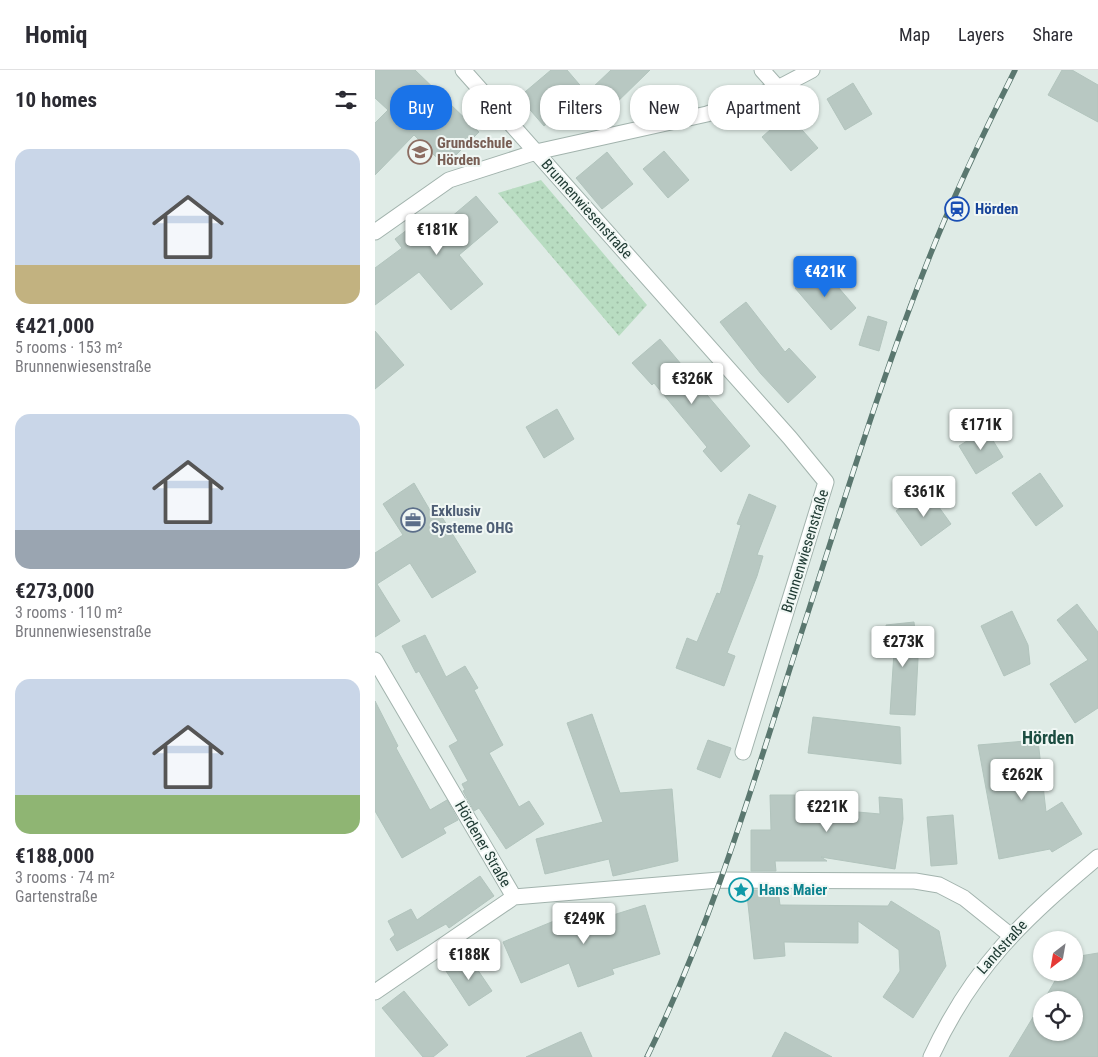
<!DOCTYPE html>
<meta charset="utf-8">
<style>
:root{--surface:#fff;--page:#f7f7f7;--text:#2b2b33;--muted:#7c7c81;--line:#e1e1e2;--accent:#1a73e8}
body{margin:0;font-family:"Roboto Condensed",sans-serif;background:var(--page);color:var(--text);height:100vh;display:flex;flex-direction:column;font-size:19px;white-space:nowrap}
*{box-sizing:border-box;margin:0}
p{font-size:16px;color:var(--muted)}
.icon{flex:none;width:28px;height:28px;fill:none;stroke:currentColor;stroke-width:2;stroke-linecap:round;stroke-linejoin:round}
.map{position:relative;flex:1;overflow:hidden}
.panel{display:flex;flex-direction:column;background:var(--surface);width:375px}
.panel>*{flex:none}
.guide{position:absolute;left:15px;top:15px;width:475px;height:45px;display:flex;gap:10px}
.needle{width:32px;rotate:211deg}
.buttons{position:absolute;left:658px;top:861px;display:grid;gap:10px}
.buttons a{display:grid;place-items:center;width:50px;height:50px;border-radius:50%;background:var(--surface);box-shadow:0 1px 4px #0004;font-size:25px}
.price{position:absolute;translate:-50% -42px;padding:0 11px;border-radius:5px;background:#fff;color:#222;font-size:16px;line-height:32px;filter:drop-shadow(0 1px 2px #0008)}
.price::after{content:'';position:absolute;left:50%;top:30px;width:15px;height:11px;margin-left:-8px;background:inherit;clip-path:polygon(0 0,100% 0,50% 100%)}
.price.current{background:var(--accent);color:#fff}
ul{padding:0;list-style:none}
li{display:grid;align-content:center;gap:10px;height:265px;padding:0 15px}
li span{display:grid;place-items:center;height:155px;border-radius:15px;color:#555}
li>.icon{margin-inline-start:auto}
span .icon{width:90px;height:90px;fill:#fffc;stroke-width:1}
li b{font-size:21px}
h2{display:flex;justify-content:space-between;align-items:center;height:60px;padding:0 15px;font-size:21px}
.chip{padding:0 18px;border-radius:20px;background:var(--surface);box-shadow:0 1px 4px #0004;font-size:18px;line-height:45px}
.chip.current{background:var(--accent);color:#fff}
header{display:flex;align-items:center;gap:30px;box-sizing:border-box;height:70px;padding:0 25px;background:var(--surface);border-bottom:1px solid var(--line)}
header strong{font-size:24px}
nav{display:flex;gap:28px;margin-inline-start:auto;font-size:18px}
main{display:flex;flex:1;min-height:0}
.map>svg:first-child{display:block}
.grass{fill:url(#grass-dots)}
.building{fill:#b8c8c2;stroke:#b2c4bd}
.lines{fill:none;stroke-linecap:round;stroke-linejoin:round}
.minor-casing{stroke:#a2b3ad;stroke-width:17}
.tertiary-casing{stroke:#a2b3ad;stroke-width:17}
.minor{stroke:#fff;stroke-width:15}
.tertiary{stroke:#fff;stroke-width:15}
.rail-casing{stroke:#5a776f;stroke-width:5.5}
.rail{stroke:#f0f7f4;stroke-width:4;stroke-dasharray:11;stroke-linecap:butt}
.labels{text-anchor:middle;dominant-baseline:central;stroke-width:4;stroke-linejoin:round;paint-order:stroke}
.education-label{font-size:15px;font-weight:bold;fill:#785e54;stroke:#f0f7f4;text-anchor:start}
.street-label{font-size:15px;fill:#203b34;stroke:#f0f7f4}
.transit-label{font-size:15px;font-weight:bold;fill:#164399;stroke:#f0f7f4;text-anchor:start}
.service-label{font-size:15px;font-weight:bold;fill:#4e5e75;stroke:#f0f7f4;text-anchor:start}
.culture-label{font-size:15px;font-weight:bold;fill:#0d838f;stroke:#f0f7f4;text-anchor:start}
.quarter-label{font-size:18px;font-weight:bold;fill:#1c4d41;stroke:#f0f7f4}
</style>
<header>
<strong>Homiq</strong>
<nav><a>Map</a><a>Layers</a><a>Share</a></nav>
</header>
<main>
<section class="panel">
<h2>10 homes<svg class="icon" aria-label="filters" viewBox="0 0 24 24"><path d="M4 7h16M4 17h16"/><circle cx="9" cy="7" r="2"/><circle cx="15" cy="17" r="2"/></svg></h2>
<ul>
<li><span style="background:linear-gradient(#c9d6e8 75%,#c2b280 0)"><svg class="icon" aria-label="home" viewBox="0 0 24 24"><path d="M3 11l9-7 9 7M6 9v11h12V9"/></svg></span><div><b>€421,000</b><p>5 rooms · 153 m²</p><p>Brunnenwiesenstraße</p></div></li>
<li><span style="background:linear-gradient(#c9d6e8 75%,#9aa5b1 0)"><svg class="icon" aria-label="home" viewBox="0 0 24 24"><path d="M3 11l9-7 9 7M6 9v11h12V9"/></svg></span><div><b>€273,000</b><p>3 rooms · 110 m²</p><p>Brunnenwiesenstraße</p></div></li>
<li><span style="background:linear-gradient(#c9d6e8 75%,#8fb573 0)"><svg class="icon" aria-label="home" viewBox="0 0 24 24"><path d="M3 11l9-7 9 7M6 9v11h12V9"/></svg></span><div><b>€188,000</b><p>3 rooms · 74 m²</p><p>Gartenstraße</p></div></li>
</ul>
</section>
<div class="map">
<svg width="723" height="987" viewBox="0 0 723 987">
<defs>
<pattern id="grass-dots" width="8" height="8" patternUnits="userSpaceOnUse" patternTransform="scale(1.25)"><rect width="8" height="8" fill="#b8dcc1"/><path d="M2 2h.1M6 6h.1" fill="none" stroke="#9ebea6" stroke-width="1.8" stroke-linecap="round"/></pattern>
</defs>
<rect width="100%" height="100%" fill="#dfebe6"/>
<path class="grass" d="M166 110 272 235 244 266 123 123Z"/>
<path class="building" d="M0 0H40L104 62 70 96 39 65 0 105V53L13 40 0 28Z
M176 0H192L210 21 169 56 144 27Z
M236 0H275L235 39 216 19Z
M687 0H697L723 15V52L673 25Z
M478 13 497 44 470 60 452 29Z
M413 44 443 78 416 101 387 67Z
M289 81 314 110 293 128 268 99Z
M232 82 258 114 227 139 201 108Z
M101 126 123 152 84 185 108 214 76 240 44 202 0 235V198L27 178 20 169 45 150 56 164Z
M445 196 481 238 456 260 420 218Z
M371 232 410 282 414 278 441 307 413 333 386 304 345 252Z
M493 246 512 252 504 281 484 275Z
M0 261 29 295 0 319Z
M285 269 375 376 346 402 328 381 332 377 279 313 277 315 257 293Z
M182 339 199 369 169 388 151 357Z
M611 359 628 387 601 404 584 376Z
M665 403 688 436 661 456 637 423Z
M39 413 56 442 62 439 101 502 57 528 35 493 2 514 25 551 0 567V483L28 465 8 434Z
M551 419 576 454 546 476 521 441Z
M374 424 401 436 382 485 388 486 382 506 352 583 360 586 349 616 301 598 312 568 322 572 342 523 345 524 366 455 362 454Z
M702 534 723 562V638L700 653 675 614 713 590 682 550Z
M637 541 653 575 655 594 629 606 606 556Z
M539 552 543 589 540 645 515 644 519 582 514 583 511 555Z
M50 565 71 607 90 596 103 618 99 620 128 675 114 683 144 737 154 731 169 754 131 779 104 738 99 741 88 721 90 720 87 714 93 711 74 676 83 671 44 601 41 603 27 576Z
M0 631 23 676 21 678 55 740 72 730 83 750 68 758 71 763 27 788 0 741Z
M217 644 245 723 297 719 303 791 238 806 234 789 170 804 161 769 228 752 192 653Z
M438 647 525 657 526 694 433 683Z
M333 670 356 678 345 708 322 699Z
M663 670 671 742 687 732 707 764 677 782 675 779 624 789 603 675Z
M423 721 450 723 449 739 505 744 504 727 527 729 528 749 520 799 446 787 452 791H400L401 801H376V760H396L395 725H423Z
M578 745 582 794 556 796 552 747Z
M105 806 119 826 74 858 71 854 22 881 15 869 20 865 13 851 36 839 42 850Z
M376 820H403L405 835 513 836 516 831 564 861 571 896 538 948 508 927 525 901 524 880 483 851V873L409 872 410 886 379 889 372 825H376Z
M270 835 285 884 237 899 239 904 203 917 194 893 146 913 128 872 213 837 219 851Z
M723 883V987H634L666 934V962H699V930H669L685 902H699V887Z
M94 887 117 921 94 936 71 901Z
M29 921 73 975 58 987H48L7 938Z
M206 962 217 987H151Z
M410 962 457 987H397Z"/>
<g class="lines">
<g class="minor-casing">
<path id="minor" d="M88 0 415 368 451 412 368 682
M387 0 403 18
M0 162 74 110 161 82 332 44 403 18 437 0
M0 590 139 827 344 810 540 811 564 815 589 828 635 865
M0 922 139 827"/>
</g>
<g class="tertiary-casing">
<path id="tertiary" d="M556 987C598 896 648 850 723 787"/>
</g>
<use href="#minor" class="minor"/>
<use href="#tertiary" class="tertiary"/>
<g class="rail-casing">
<path id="rail" d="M272 987C338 852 380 707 426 564 467 438 505 311 554 188 579 124 609 62 640 0"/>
</g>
<use href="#rail" class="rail"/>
</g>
<defs>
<g id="school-ring" transform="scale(1.25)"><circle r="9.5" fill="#f0f7f4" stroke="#8d6e63" stroke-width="1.5"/><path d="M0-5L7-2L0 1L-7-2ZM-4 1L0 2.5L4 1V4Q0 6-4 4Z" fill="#8d6e63"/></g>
<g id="station-ring" transform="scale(1.25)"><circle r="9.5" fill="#f0f7f4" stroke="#1a4fb4" stroke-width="1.5"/><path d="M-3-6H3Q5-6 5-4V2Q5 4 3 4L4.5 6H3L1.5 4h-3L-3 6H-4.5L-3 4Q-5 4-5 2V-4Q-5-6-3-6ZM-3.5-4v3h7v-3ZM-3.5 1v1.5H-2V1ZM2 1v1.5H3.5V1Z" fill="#1a4fb4"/></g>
<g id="office-ring" transform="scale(1.25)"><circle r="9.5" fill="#f0f7f4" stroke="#5c6f8a" stroke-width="1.5"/><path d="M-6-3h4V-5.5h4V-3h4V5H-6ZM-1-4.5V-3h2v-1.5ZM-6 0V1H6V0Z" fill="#5c6f8a"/></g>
<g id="sight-ring" transform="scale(1.25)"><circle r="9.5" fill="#f0f7f4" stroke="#0f9aa8" stroke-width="1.5"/><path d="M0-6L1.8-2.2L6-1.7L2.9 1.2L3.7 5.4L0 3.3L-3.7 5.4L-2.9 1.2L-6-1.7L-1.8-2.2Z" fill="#0f9aa8"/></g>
</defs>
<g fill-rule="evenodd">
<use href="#school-ring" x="45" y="82"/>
<use href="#station-ring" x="582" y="139"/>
<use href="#office-ring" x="38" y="450"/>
<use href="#sight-ring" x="366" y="820"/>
</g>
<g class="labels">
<g class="education-label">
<text x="62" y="73">Grundschule<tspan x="62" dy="17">Hörden</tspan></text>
</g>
<g class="street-label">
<text transform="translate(212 139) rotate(48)">Brunnenwiesenstraße</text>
<text transform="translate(430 481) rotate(-73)">Brunnenwiesenstraße</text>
<text transform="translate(108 774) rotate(60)">Hördener Straße</text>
<text transform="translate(627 877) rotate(-48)">Landstraße</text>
</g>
<g class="transit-label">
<text x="600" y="139">Hörden</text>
</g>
<g class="service-label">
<text x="56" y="441">Exklusiv<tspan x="56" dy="17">Systeme OHG</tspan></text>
</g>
<g class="culture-label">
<text x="384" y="820">Hans Maier</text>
</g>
<g class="quarter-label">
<text x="673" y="667">Hörden</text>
</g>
</g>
</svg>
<div class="buttons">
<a><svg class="needle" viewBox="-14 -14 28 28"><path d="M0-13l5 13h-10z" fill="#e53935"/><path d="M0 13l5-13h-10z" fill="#7c7c81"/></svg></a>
<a><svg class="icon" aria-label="locate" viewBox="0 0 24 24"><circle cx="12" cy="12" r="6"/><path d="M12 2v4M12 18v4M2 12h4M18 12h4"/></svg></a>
</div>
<b class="price" style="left:62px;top:186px">€181K</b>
<b class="price current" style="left:450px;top:228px">€421K</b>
<b class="price" style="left:317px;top:335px">€326K</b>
<b class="price" style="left:606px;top:381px">€171K</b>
<b class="price" style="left:549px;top:448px">€361K</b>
<b class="price" style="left:528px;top:598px">€273K</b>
<b class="price" style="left:647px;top:731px">€262K</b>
<b class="price" style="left:452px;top:763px">€221K</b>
<b class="price" style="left:209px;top:875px">€249K</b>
<b class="price" style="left:94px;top:911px">€188K</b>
<div class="guide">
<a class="chip current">Buy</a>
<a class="chip">Rent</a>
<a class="chip">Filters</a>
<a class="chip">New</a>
<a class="chip">Apartment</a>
</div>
</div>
</main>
